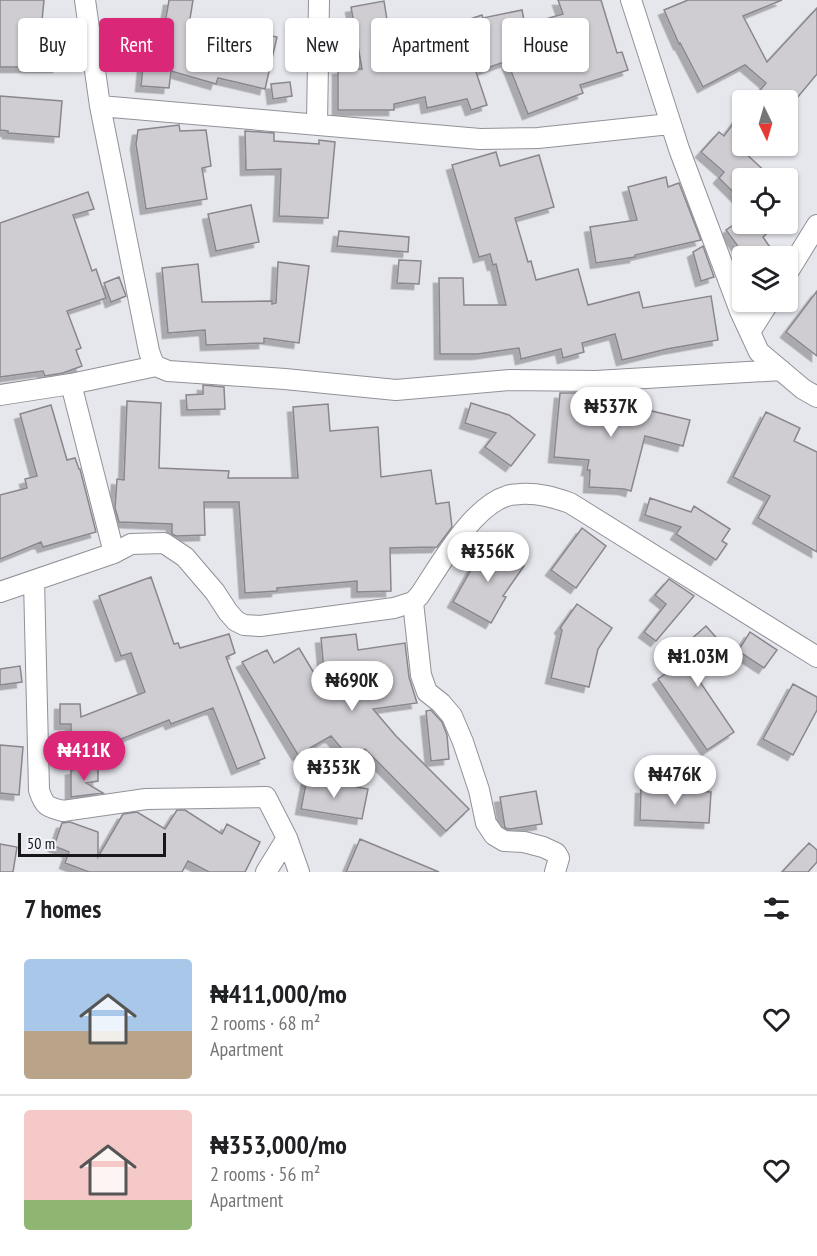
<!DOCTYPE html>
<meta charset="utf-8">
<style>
:root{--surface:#fff;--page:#f6f6f6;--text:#202124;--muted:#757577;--line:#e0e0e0;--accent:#db2777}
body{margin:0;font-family:"PT Sans Narrow",sans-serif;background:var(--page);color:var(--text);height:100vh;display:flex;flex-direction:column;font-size:22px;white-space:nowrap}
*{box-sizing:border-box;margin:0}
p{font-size:20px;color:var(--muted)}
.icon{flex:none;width:33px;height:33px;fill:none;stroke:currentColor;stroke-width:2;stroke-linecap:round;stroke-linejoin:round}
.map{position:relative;height:872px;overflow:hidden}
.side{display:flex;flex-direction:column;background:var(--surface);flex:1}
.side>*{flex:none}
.hud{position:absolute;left:18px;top:18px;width:782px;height:54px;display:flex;gap:12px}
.needle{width:39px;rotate:175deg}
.fabs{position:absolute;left:732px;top:90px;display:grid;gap:12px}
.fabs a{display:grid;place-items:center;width:66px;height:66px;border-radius:6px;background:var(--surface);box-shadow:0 2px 4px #0004;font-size:30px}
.scale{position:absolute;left:18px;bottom:15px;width:148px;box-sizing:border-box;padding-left:6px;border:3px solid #171719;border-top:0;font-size:16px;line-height:21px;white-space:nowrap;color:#171719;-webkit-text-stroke:4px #f3f4fb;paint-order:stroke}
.price{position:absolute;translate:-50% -51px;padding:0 14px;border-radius:21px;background:#fff;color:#222;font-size:20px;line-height:39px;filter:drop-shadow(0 2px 3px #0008)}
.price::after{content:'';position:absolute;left:50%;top:36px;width:18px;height:14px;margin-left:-9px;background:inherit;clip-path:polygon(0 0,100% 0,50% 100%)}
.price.current{background:var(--accent);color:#fff}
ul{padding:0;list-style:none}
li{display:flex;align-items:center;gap:18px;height:150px;padding:0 24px}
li+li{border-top:2px solid var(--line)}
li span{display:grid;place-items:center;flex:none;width:168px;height:120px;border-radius:6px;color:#555}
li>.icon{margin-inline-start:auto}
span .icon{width:72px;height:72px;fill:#fffc;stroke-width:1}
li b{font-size:26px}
h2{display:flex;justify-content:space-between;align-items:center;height:72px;padding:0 24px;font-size:26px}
.tag{padding:0 21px;border-radius:6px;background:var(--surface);box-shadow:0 2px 4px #0004;font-size:21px;line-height:54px}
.tag.current{background:var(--accent);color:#fff}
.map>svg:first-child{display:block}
.building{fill:#cfccd2;stroke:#89878d;stroke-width:1.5;filter:url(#shadow)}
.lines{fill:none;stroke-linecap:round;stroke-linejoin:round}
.minor-casing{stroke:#919298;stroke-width:22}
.minor{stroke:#fff;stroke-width:20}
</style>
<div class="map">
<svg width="817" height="872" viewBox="0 0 817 872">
<defs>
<filter id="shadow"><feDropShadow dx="-5.5" dy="5.5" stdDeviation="0" flood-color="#0004"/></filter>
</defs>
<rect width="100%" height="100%" fill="#e6e7ed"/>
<path class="building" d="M0 0H44L41 31H53V41H58V67H0Z
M169 0H193L190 19 247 37 248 31 277 37 265 89 218 78 216 84 171 71 169 88 141 86 145 46 161 47Z
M558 0H601L617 53 622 52 628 70 580 85 583 93 528 114 507 61 476 72 487 105 471 110 467 99 427 108 425 97 394 104V110H338V69H362L351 7 384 1 392 51 447 39 444 28 482 15 483 18 522 10 525 25 563 14Z
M688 0H782L743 16 767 62 817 8V74L792 104 788 100H752L766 83 745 65 703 87 680 43 679 44 664 10Z
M290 82 292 96 273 99 271 84Z
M0 96 62 101 59 137 8 133V131L0 130Z
M742 112V150L772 178H742V201L719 178 724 172 701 152 719 132 724 136Z
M179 125 180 131 206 130 211 166 202 168 207 199 146 209 136 144 138 130Z
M245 131 274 133V141L319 144V140L335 142 328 218 279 216 281 169 246 170Z
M496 152 500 166 539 155 554 207 515 218 528 262 531 261 536 280 578 269 588 305 639 292 643 308 711 296 718 340 667 349 622 360 615 334 582 343 584 352 563 358 561 349 521 359 519 348 478 354H440L439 278H463L464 305H506L496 264 493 265 490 254 479 257 452 165Z
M666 177 668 187 679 183 701 240 635 255V257L596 263 590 227 637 220 628 187Z
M88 192 94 209 73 215 92 271 96 269 106 298 67 311 81 348 76 350 82 366 63 373 45 376 43 371 0 377V223Z
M251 205 259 242 216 251 208 214Z
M735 224H776L763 237 776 256H745L726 230Z
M339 231 409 237 408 252 337 246Z
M703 246 714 277 701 281 693 252Z
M399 260 421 261 419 284 397 283Z
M278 262 309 266 299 343 264 338V343L206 345 205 330 168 333 162 268 198 264 202 302 272 301V304L276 303Z
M119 277 126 296 111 302 104 283Z
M817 291V356L786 332Z
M203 385 224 387 225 409 187 410 186 395 203 394Z
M560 393H590L589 406 636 416 639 408 690 420 683 446 645 436 631 491 624 489 589 487 590 470H587L589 460 554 457Z
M127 401 161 403 159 468 229 471 228 478H298L293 407 328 404 330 431 378 427 381 477 431 470 436 504 449 502 452 527 437 547 390 548 391 591 357 592V581L277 588V591L245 593 239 502H204L205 535 176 536 172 534V524L119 522 115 508 117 479 124 480Z
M471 403 509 415 535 435 511 466 485 447 496 433 465 423Z
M51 405 67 460 75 458 79 469H80L96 532 43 547 41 542 0 559V495L27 488 25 479 37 476 20 414Z
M766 412 800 428 794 441 817 452V552L758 518 770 496 733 477Z
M650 498 691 512 694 506 730 529 722 541 727 544 716 560 676 534 681 527 645 515Z
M582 528 606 546 576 588 551 570Z
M487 541 524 566 503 596 506 597 491 623 453 602Z
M151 577 174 644 178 643 180 648 229 634 235 653 226 657 265 758 237 769 213 708 171 724 169 720 71 759V724H60V704H80L81 717 145 692 131 653 121 656 99 596Z
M669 579 694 596 656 641 644 632 666 604 655 595Z
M577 604 612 628 598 649 589 687 551 678 562 630 560 628Z
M706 626 729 652 698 679 734 732 707 750 658 679 687 659 679 650Z
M750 632 777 650 764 668 738 651Z
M356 634 358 650 405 643 409 677 417 703 373 709 396 736 469 809 446 831 365 749 352 761 331 736 298 755 242 662 267 650 274 663 299 648 326 693 321 638Z
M20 666 22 682 0 685V669Z
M793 684 817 697V710L793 755 763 739Z
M431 710 442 722 447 735 449 759 431 761 426 711Z
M0 745 23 747 19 795 0 793Z
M98 766V781L86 783 103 793 71 797V770Z
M307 778 368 789 362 819 301 809Z
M641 788 711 792 709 823 640 820Z
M536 791 542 824 510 829 505 828 500 797Z
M177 810H185L222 834 227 824 260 842 245 872H209L188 861 182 872H89L65 863 69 852 54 846 62 823 70 822 98 832V857L123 814 137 812 165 829Z
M360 839 439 872H346Z
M809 843 817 850V862L808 872H782Z
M0 844 17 847 13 872H0Z"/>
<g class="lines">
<g class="minor-casing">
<path id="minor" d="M85 0 100 106 149 351 152 360 156 366
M631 0 679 149 740 311 759 352 803 389 817 397
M100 106 480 139 538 138 670 124
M317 124 319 0
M788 272 817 225
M750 332 769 302
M71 384 114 553
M0 395 71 384 156 366 168 371 285 379 396 390 510 380 596 381 781 370
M34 581 39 790C44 806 47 807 63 811L146 799 266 797 287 838 299 872
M0 592 114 553 131 544 164 543 185 557 215 592 228 612 236 621 244 625 260 626 394 608 413 602 419 596C439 567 472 506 507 496 511 494 516 495 520 494 539 493 553 497 570 503L817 657
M413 602 421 675 427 692 441 703 452 716 463 742 479 790 486 823 494 835 504 841 524 842 543 847 556 853 559 858 555 872
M266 872 287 838"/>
</g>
<use href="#minor" class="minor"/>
</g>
</svg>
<div class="fabs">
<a><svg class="needle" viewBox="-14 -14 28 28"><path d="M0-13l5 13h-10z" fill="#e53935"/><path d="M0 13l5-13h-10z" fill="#757577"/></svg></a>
<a><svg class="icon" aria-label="locate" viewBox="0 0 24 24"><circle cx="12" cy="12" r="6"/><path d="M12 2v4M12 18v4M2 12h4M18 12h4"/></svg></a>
<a><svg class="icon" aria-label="layers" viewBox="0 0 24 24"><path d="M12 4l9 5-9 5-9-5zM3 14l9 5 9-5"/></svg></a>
</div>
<div class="scale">50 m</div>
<b class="price" style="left:611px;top:438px">₦537K</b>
<b class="price" style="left:488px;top:583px">₦356K</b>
<b class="price" style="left:698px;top:688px">₦1.03M</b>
<b class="price" style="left:352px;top:712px">₦690K</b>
<b class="price current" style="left:84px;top:782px">₦411K</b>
<b class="price" style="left:334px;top:799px">₦353K</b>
<b class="price" style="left:675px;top:806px">₦476K</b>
<div class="hud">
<a class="tag">Buy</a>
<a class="tag current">Rent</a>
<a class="tag">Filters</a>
<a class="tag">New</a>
<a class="tag">Apartment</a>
<a class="tag">House</a>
</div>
</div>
<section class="side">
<h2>7 homes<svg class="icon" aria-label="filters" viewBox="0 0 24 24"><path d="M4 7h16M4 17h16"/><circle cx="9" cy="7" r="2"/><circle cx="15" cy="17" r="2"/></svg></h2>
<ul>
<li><span style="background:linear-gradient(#a9c7e8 60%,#b9a48a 0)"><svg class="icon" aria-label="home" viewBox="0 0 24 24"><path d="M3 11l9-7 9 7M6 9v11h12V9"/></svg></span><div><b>₦411,000/mo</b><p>2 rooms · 68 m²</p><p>Apartment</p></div><svg class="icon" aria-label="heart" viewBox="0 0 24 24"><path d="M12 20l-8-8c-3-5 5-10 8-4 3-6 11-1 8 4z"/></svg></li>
<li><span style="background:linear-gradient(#f6c9c9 75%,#8fb573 0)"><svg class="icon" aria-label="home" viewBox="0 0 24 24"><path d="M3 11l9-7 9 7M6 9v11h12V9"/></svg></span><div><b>₦353,000/mo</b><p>2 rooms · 56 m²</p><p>Apartment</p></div><svg class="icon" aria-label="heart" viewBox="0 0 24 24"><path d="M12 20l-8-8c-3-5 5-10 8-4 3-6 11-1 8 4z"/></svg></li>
</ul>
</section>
